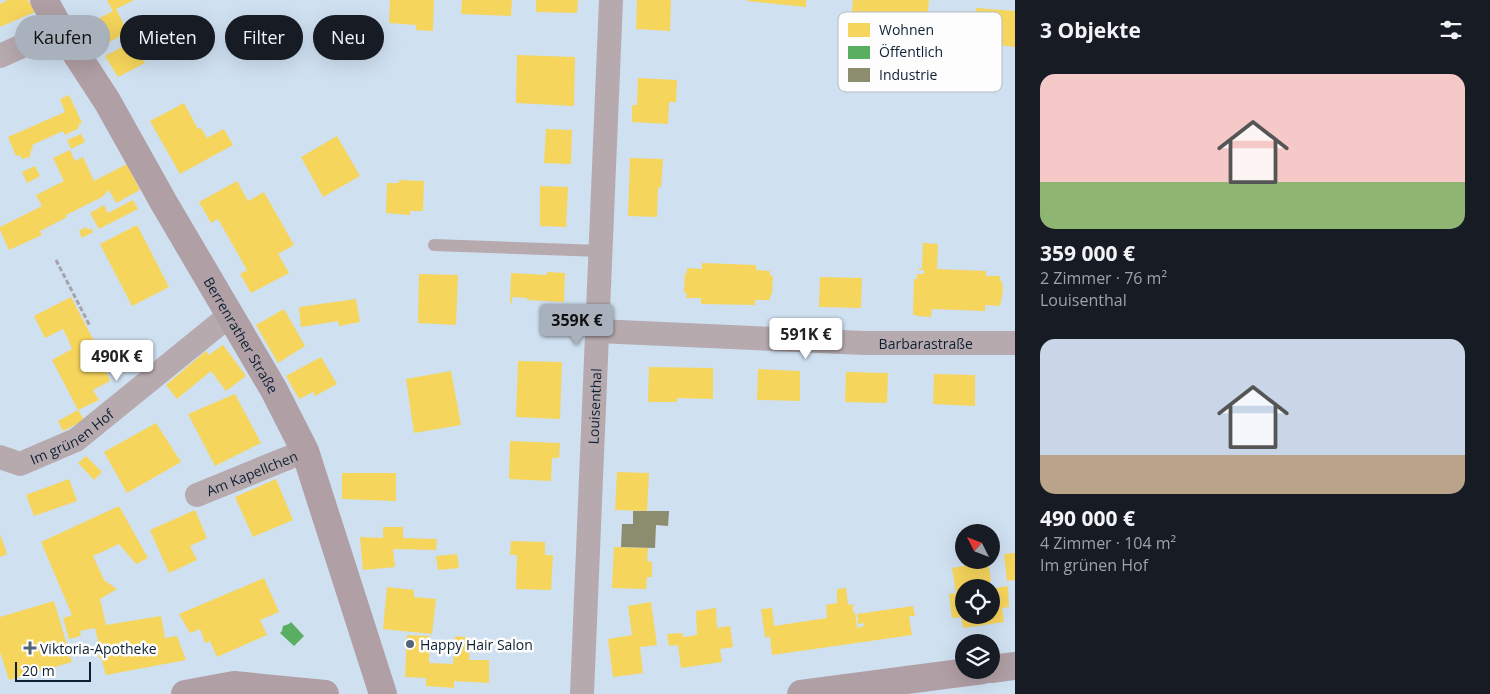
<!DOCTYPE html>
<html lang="de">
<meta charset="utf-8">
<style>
:root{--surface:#171b24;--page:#242831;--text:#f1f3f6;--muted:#9ea1a6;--accent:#a9b2bc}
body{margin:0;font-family:"Open Sans",sans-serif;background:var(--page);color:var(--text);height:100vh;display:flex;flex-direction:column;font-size:19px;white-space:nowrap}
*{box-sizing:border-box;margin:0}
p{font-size:16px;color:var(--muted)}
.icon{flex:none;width:28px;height:28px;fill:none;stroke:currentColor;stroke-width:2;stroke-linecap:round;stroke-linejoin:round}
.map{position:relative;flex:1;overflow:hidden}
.sheet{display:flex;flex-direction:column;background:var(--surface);width:475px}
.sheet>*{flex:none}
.guide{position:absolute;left:15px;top:15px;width:475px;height:45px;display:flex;gap:10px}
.needle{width:32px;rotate:312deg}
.controls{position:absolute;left:955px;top:524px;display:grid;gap:10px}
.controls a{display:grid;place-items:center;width:45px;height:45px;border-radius:50%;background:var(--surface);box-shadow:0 5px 20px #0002;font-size:25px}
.scale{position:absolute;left:15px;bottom:12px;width:76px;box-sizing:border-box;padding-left:5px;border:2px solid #0d2033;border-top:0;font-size:14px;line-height:18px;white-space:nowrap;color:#0d2033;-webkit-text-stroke:4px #fdfdfd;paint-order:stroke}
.price{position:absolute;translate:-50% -42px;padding:0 11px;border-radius:5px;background:#fff;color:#222;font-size:16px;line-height:32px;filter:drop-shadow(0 1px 2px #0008)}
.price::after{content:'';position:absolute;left:50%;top:30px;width:15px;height:11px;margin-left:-8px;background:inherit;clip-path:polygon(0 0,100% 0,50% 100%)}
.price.selected{background:var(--accent);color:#111}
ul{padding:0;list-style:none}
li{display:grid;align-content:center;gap:10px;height:265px;padding:0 25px}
li span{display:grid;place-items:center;height:155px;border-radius:15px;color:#555}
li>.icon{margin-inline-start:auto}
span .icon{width:90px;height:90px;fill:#fffc;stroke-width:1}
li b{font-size:21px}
h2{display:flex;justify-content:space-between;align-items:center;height:60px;padding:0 25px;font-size:21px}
.chip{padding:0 18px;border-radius:22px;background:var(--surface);box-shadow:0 5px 20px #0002;font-size:18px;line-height:45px}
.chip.selected{background:var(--accent);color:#111}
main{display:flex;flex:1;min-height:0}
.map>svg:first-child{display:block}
.homes{fill:#f6d55c;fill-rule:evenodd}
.public{fill:#5aae61}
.industry{fill:#8c8c6e}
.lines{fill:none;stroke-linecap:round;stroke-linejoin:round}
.path{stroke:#a6a3aa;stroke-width:3;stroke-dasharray:5 2.5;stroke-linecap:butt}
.lane{stroke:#b7aaaf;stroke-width:12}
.street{stroke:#b7aaaf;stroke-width:24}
.secondary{stroke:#b09fa4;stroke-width:28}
.poi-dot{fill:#516376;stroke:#fdfdfd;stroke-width:2}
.labels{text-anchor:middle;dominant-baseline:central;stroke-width:5;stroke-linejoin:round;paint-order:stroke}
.street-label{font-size:14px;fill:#0d2033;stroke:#fdfdfd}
.poi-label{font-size:14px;fill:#0d2033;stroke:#fdfdfd;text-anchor:start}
.key{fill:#fdfdfd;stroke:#b5bbc0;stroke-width:1}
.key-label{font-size:14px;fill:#0d2033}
</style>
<main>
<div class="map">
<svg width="1015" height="694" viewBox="0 0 1015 694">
<rect width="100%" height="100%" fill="#cfe0f1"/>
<path class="homes" d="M8 0H28L35 12 0 27V4Z
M107 0H134L116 9 128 32 100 47 88 24 113 11Z
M390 0H434L433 31 416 30V25L389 23Z
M462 0H512L511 16 461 14Z
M536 0H578L577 13 536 12Z
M637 0H671L670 31 636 29Z
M747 0H806V7L747 1Z
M853 0H929L926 30 851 23Z
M976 8 1015 11V47L973 42Z
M132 42 145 63 118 77 105 56Z
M517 55 575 57 574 106 516 103Z
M638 78 677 80 676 102H669L668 124 632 122V105H637Z
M69 95 82 123 78 125 79 128 65 135 63 131 32 145 33 148 31 150 30 157 22 159 20 155 16 156 8 137 65 112 60 99Z
M184 103 198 129 201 128 207 138 224 129 233 145 180 174 150 121Z
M546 129 572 130 571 164 544 163Z
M81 134 85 142 71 149 67 140Z
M337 136 360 176 323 197 301 157Z
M70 150 75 161 83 157 94 181 127 164 140 190 116 203 109 190 102 197 66 215 67 217 40 231 42 235 9 250 0 230V227L42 206 36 195 64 181 53 158Z
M630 158 663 159 661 188 658 187 657 217 628 216Z
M35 166 40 176 27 183 22 172Z
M399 180 424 181 423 211H410V215L386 213 387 183H399Z
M237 181 248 201 264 192 294 245 278 254 289 273 251 293 240 274 247 270 218 219 211 223 199 202Z
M540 186 568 187 566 227 540 226Z
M133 200 138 209 99 229 90 213 104 205 108 213Z
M137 225 169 287 132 306 100 244Z
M86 227 88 230 91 228 93 232 82 238 79 231Z
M923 243 938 244 937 269 986 271V276H1000V281H1002L1003 291 1000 306 985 305V311L932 309 931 317 917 316V315H913L914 279H917V274H924V270H919V268L922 269Z
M702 263 756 265V270L770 271V275L773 276 772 295H770V300H755V305L701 304V298H686L687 293H684L685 273H687V268L702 269Z
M547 272 565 273 564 302 527 300V298L512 297V303H510L511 273 547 275Z
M419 274 458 275 456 325 418 323Z
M820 277 862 278 861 308 819 307Z
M71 297 94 341 90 343 102 360 110 381 93 390 99 400 78 410 52 360 72 349 68 339 63 329 45 338 34 316Z
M356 299 360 322 339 326 338 321 301 327 299 307Z
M284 309 305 346 278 363 256 325Z
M223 345 246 376 226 391 211 371 177 399 166 385 206 351 209 355Z
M321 357 337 384 315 396 313 392 299 399 286 376Z
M518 361 562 362 560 419 516 417Z
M649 367 713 368V399L677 398V402H648Z
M758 369 800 371V401L757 400Z
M451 371 461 425 414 433 406 379Z
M846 372 888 373 887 403 845 402Z
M934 374 975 375V406L933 404Z
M235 394 261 443 215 466 188 414Z
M78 410 84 420 63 431 58 421Z
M156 423 181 462 127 493 104 452Z
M510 441 560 443 559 458H552L551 481 509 479Z
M86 456 102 472 94 480 78 463Z
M617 472 649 473 647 511 615 510Z
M342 473H396V501L342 499Z
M69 479 77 501 34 516 26 495Z
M276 479 293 520 253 537 235 497Z
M119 506 148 558 136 564 119 544 93 556 104 580 117 589 100 599 106 625 161 616 165 638 177 636 186 660 106 675 101 658H99L98 651 100 650 95 628 80 631 81 636 69 639 63 618 72 615 41 542Z
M195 510 207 538 190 546 197 560 169 573 150 530Z
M383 527H403V538L437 539 436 550 393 549 395 567 363 570 360 537 383 538Z
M0 534 7 554 0 557Z
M511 541 545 542V555H553L551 590 516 589 517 555H510Z
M614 547 648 548 647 561 652 562V577H647L646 589 612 588Z
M1015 553V580L1007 581 1004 554Z
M457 554 459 568 438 570 436 556Z
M988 562 991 580 989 585 996 588 1008 586 1009 607 1002 608 1004 622 963 628 961 617 952 618 949 594 956 593 952 568ZM964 588H991V615H964Z
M264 578 279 612 260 620 267 635 217 657 210 641 205 643 200 629 190 633 179 614Z
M387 587 414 590V597L436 599 432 634 383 629Z
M846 588 848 605 853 604V613L855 612 857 628 864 626V623L858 624 857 614 913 606 915 616H909L912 635 772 655 770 637H765L761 609 772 608 774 626 827 618 826 605 837 603V589Z
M54 601 72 662 9 680 0 652V617Z
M651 602 657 645 640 647 643 673 613 677 608 639 632 635 628 606Z
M716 608 717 628 730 626 733 647 720 649 722 662 681 668 678 645 669 646 667 634 682 633 683 637 697 635 696 611Z
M407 635 430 636 429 663 453 664 455 636 471 638 469 660H489V683L454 681V688L426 686V678L405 677Z"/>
<path class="public" d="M291 622 304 636 294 646 280 633 282 631 283 626 289 624Z"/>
<path class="industry" d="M633 511H669L668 526 656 525 655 548 621 547 622 524H633Z"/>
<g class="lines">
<path class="path" d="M56 260 90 326"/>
<path class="lane" d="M434 245 601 251"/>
<g class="street">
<path d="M0 56 60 29"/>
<path id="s1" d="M597 331 864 343H1015"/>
<path id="s2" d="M0 457 20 464 76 440 230 315"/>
<path id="s3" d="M197 495 305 451"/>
<path id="s4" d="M582 694 611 0"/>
</g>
<g class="secondary">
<path id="s5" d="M44 0 60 29 107 101 164 203 274 390 305 451 383 694"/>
<path d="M991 669 1015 666"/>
<path d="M185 694 234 685 325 694"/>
<path d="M801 694 983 670"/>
</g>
</g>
<g class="poi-dot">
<circle cx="410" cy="644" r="5"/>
<path d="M27.5 640.5h5v5h5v5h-5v5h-5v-5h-5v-5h5z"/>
</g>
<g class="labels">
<g class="street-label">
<text stroke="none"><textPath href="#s5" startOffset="389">Berrenrather Straße</textPath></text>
<text stroke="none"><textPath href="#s1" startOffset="329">Barbarastraße</textPath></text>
<text stroke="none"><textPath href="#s4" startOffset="288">Louisenthal</textPath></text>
<text stroke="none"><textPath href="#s2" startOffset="80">Im grünen Hof</textPath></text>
<text stroke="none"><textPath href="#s3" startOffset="59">Am Kapellchen</textPath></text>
</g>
<g class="poi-label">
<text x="420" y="644">Happy Hair Salon</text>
<text x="40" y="648">Viktoria-Apotheke</text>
</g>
</g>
<rect x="838" y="12" width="164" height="80" rx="8" class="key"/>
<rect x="848" y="23" width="22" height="14" fill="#f6d55c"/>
<rect x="848" y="46" width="22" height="13" fill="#5aae61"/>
<rect x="848" y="68" width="22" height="14" fill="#8c8c6e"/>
<g class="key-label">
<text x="879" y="35">Wohnen</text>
<text x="879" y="57">Öffentlich</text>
<text x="879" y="80">Industrie</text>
</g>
</svg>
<div class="controls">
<a><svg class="needle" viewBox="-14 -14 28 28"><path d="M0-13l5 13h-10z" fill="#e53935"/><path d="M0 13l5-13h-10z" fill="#9ea1a6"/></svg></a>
<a><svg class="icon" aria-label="locate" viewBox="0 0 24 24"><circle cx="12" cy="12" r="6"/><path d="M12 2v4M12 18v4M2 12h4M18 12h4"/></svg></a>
<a><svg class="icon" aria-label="layers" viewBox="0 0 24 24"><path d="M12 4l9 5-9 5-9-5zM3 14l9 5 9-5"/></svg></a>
</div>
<div class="scale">20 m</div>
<b class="price selected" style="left:577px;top:346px">359K €</b>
<b class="price" style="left:806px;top:360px">591K €</b>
<b class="price" style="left:117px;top:382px">490K €</b>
<div class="guide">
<a class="chip selected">Kaufen</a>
<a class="chip">Mieten</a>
<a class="chip">Filter</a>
<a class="chip">Neu</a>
</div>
</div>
<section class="sheet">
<h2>3 Objekte<svg class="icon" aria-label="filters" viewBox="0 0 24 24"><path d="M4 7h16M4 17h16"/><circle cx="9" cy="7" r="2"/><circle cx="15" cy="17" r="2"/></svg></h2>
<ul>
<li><span style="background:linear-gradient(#f6c9c9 70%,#8fb573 0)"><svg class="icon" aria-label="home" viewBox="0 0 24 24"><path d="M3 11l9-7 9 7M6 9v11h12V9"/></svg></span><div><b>359 000 €</b><p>2 Zimmer · 76 m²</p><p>Louisenthal</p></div></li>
<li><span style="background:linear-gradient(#c9d6e8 75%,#b9a48a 0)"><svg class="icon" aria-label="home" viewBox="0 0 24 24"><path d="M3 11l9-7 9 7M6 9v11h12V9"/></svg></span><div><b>490 000 €</b><p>4 Zimmer · 104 m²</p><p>Im grünen Hof</p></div></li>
</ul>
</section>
</main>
